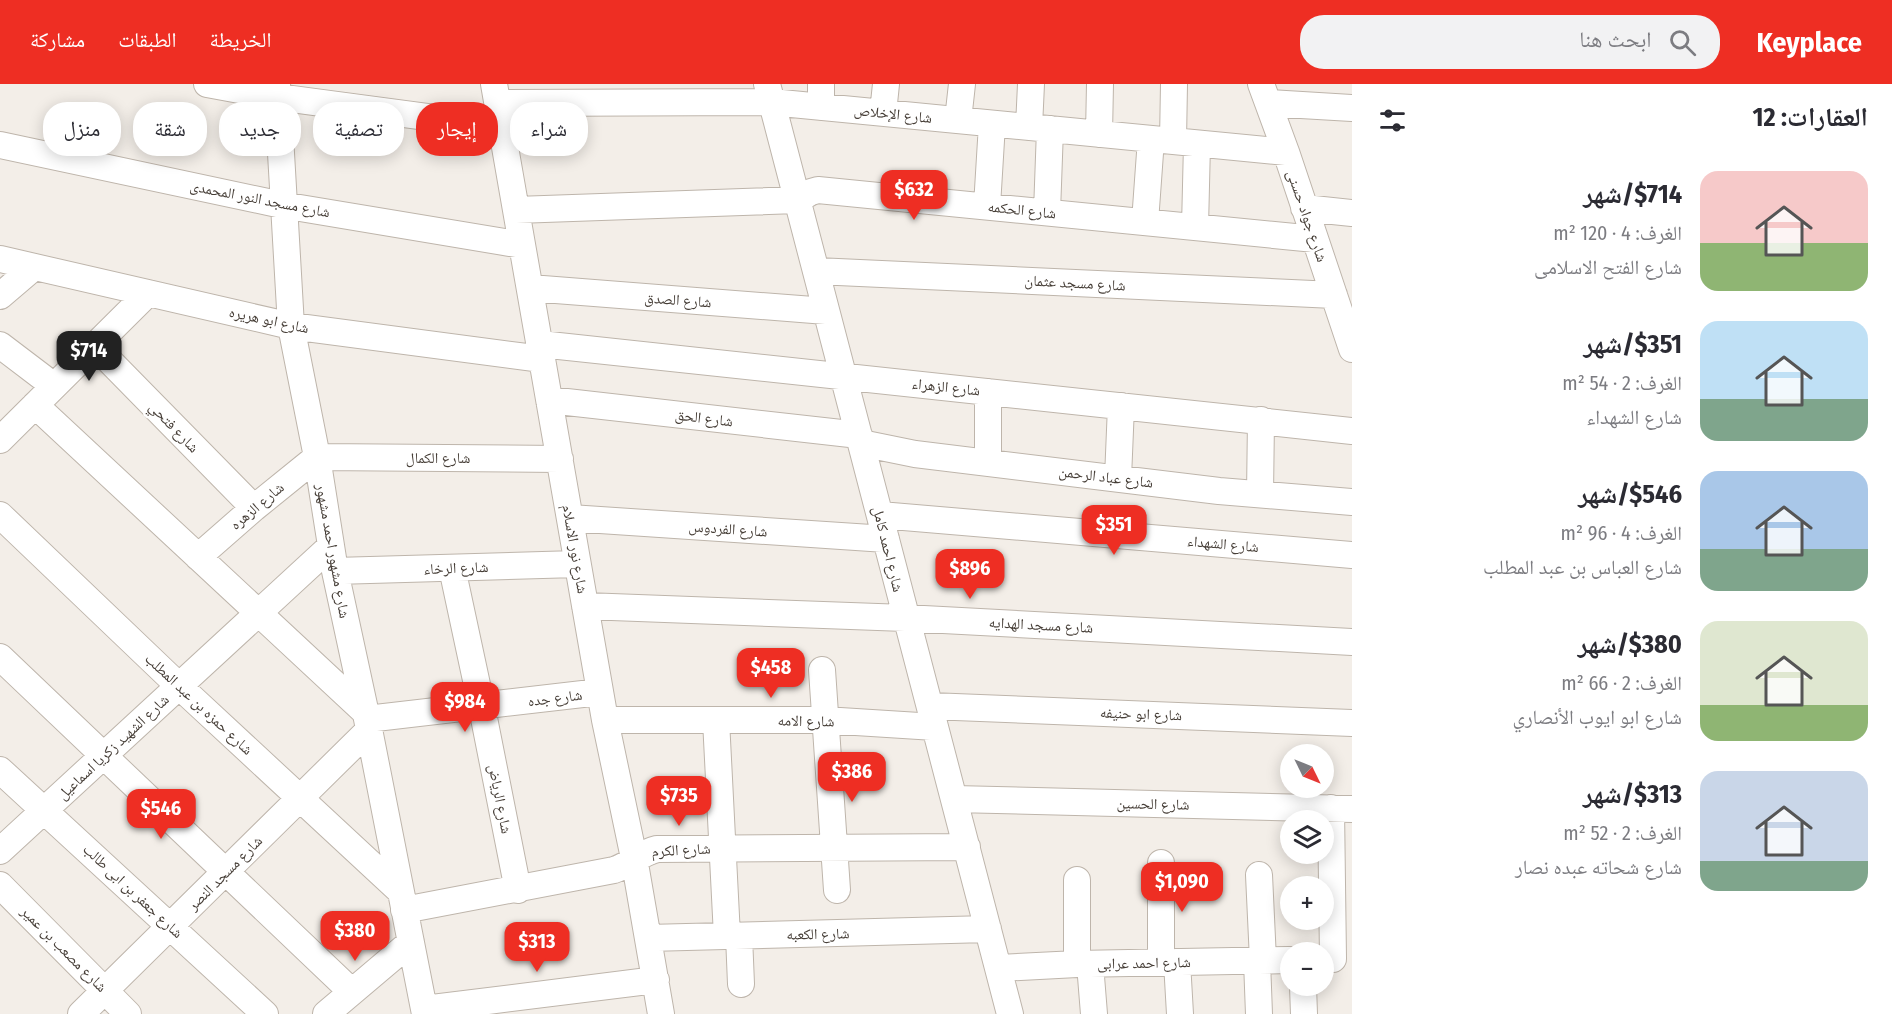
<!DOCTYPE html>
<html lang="ar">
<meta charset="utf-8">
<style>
:root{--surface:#fff;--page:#f2f2f3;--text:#2b2b33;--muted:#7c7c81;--accent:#ee2e23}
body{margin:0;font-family:"Fira Sans Condensed","Noto Naskh Arabic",sans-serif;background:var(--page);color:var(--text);direction:rtl;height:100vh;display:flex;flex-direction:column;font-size:22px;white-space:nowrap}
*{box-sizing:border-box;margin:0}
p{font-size:20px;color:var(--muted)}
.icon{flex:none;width:33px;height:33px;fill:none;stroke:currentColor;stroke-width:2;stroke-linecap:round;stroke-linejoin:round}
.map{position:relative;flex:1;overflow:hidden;direction:ltr}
.side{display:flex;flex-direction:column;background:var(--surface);width:540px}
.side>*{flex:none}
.top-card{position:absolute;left:18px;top:18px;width:570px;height:54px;direction:rtl;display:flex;gap:12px}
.needle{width:39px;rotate:133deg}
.fabs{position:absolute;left:1280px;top:660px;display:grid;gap:12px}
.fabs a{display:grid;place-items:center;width:54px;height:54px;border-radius:50%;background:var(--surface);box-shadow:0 3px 15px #0003;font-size:30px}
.price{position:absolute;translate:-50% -51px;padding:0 14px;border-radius:12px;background:var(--accent);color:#fff;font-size:20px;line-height:39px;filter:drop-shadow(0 2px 3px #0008)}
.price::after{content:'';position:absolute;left:50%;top:36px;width:18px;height:14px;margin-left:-9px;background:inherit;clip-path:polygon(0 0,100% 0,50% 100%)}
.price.on{background:#222;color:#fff}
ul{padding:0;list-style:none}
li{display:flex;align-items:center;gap:18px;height:150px;padding:0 24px}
li span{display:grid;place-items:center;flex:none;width:168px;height:120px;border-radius:18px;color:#555}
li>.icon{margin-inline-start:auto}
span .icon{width:72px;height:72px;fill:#fffc;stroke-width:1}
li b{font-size:26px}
h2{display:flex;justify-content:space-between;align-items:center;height:72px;padding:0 24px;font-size:26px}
.chip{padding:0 21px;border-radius:24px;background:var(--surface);box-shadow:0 3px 15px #0003;font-size:21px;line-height:54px}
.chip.on{background:var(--accent);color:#fff}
header{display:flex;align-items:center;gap:36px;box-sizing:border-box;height:84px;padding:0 30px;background:var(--accent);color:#fff}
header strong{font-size:28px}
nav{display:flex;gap:33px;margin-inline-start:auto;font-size:21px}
.search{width:420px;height:54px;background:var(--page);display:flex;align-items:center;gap:15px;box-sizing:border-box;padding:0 21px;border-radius:24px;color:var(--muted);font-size:22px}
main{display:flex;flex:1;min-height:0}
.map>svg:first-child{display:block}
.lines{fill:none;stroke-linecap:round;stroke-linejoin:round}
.street-casing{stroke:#beb5ab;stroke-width:28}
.street{stroke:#fff;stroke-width:26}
.labels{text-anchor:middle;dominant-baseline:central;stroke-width:5;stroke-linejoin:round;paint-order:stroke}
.street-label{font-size:15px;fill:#463e37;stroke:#fff}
</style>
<header>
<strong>Keyplace</strong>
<div class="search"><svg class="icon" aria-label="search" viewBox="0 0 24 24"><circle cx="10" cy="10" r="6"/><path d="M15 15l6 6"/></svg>ابحث هنا</div>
<nav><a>الخريطة</a><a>الطبقات</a><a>مشاركة</a></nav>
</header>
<main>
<section class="side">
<h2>العقارات: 12<svg class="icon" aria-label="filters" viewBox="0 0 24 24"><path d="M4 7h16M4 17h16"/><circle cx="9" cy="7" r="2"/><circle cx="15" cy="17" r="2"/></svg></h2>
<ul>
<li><span style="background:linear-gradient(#f6c9c9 60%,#8fb573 0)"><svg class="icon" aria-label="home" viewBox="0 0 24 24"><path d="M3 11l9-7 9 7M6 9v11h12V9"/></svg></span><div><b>$714/شهر</b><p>الغرف: 4 · 120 m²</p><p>شارع الفتح الاسلامى</p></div></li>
<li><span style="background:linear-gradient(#bfe0f5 65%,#7fa58c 0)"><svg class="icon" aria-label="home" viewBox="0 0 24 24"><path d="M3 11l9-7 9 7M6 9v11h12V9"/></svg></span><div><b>$351/شهر</b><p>الغرف: 2 · 54 m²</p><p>شارع الشهداء</p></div></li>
<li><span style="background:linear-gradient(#a9c7e8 65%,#7fa58c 0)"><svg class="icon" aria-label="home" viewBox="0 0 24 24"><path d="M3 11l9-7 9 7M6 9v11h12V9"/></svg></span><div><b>$546/شهر</b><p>الغرف: 4 · 96 m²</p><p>شارع العباس بن عبد المطلب</p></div></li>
<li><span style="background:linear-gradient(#dfe7d0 70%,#8fb573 0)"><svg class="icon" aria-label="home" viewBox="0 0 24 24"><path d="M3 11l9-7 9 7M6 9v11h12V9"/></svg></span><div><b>$380/شهر</b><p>الغرف: 2 · 66 m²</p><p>شارع ابو ايوب الأنصاري</p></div></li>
<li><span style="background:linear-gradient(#c9d6e8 75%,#7fa58c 0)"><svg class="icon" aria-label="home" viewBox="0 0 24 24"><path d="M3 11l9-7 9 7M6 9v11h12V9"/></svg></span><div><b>$313/شهر</b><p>الغرف: 2 · 52 m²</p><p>شارع شحاته عبده نصار</p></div></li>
</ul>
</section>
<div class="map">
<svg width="1352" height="930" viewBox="0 0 1352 930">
<rect width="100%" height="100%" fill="#f3eee8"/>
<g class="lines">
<g class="street-casing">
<path id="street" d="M207 0 277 13 502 43
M277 0 291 242 317 373 335 487 367 635 425 930
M494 0 605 636 634 774 661 930
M767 0 1010 930
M821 0V23
M1261 0 1286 68 1352 265
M498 19 771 18 1286 68
M1268 19 1352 24
M883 29 886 0
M958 36 962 0
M1029 43 1031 0
M1099 50 1100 0
M1173 57 1174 0
M0 61 282 121 522 161
M987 122 992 40
M1304 124 1352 129
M516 126 797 116 811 108 818 106 1315 155
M1047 128 1050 45
M1145 138 1151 55
M1195 143 1197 60
M0 175 291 242 542 275
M816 187 1334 211
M530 204 826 227
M0 212 34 183
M540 260 1352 347
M0 261 54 302
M95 262 254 424
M988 308V378
M549 316 859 351
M35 321 365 628
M0 356 148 209
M861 359 915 370 1219 407 1352 418
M1118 394 1121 322
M1260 410 1261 336
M0 431 179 602 400 807
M880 431 1352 471
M570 434 886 455
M198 473 254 424 317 373 560 375
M452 484 482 624 518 806
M335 487 577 480
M585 522 905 534 1352 558
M0 573 352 908
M822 586 837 806
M930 622 1352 639
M367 635 600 608
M605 636H824L935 643
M716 636 727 852
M0 686 265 930
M954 715 1352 725
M1331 724 1333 875
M0 767 331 462
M1259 791 1263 876
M1077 796V880
M0 801 128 930
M404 826 614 786C630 781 640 769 657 765L967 763
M739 852 741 900
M648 854 988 845
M1257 877 1259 930
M1161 878V779
M1177 878 1180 930
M1090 880 1094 930
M999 884 1077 880 1290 876
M1303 902 1304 930
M424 925 656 896
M81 930 368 647
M326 930 411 858"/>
</g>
<use href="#street" class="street"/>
</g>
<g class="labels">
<g class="street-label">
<text transform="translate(893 30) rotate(6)">شارع الإخلاص</text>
<text transform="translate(260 115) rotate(11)">شارع مسجد النور المحمدى</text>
<text transform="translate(1022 126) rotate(6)">شارع الحكمه</text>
<text transform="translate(1307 132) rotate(71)">شارع جواد حسنى</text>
<text transform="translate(1075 199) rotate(3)">شارع مسجد عثمان</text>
<text transform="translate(678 216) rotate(4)">شارع الصدق</text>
<text transform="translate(269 236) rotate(12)">شارع ابو هريره</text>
<text transform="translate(946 303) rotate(6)">شارع الزهراء</text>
<text transform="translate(704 334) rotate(7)">شارع الحق</text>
<text transform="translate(174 343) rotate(46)">شارع فتحي</text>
<text x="438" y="374">شارع الكمال</text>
<text transform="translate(1106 393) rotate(7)">شارع عباد الرحمن</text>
<text transform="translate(257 422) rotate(-40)">شارع الزهره</text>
<text transform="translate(728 445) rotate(4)">شارع الفردوس</text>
<text transform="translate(1223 460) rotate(5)">شارع الشهداء</text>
<text transform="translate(575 465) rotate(80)">شارع نور الاسلام</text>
<text transform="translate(888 465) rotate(76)">شارع احمد كامل</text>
<text transform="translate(333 467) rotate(80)">شارع مشهور احمد مشهور</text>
<text transform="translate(456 484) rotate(-2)">شارع الرخاء</text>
<text transform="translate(1041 541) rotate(3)">شارع مسجد الهدايه</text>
<text transform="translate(555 614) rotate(-7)">شارع جده</text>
<text transform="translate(199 620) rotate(43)">شارع حمزه بن عبد المطلب</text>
<text transform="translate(1141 630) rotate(2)">شارع ابو حنيفه</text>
<text transform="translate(806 637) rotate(1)">شارع الامه</text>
<text transform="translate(113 663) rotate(-43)">شارع الشهيد زكريا اسماعيل</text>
<text transform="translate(500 715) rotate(79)">شارع الرياض</text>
<text transform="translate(1153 720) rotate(1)">شارع الحسين</text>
<text transform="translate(681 766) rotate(-3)">شارع الكرم</text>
<text transform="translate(225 789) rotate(-45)">شارع مسجد النصر</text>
<text transform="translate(133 807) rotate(43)">شارع جعفر بن ابى طالب</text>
<text transform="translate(818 850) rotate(-1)">شارع الكعبه</text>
<text transform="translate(64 865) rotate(45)">شارع مصعب بن عمير</text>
<text transform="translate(1144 879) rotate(-1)">شارع احمد عرابى</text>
</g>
</g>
</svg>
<div class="fabs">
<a><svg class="needle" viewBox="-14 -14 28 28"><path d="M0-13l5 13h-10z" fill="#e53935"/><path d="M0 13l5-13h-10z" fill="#7c7c81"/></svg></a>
<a><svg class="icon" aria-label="layers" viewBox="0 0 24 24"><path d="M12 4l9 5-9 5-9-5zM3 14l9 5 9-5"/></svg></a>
<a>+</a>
<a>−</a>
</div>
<b class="price" style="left:914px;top:137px">$632</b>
<b class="price on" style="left:89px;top:298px">$714</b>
<b class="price" style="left:1114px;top:472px">$351</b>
<b class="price" style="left:970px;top:516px">$896</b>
<b class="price" style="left:771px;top:615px">$458</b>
<b class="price" style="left:465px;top:649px">$984</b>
<b class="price" style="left:852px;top:719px">$386</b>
<b class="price" style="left:679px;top:743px">$735</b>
<b class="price" style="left:161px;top:756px">$546</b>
<b class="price" style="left:1182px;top:829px">$1,090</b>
<b class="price" style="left:355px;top:878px">$380</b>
<b class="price" style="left:537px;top:889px">$313</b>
<div class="top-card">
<a class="chip">شراء</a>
<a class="chip on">إيجار</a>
<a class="chip">تصفية</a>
<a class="chip">جديد</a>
<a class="chip">شقة</a>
<a class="chip">منزل</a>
</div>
</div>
</main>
